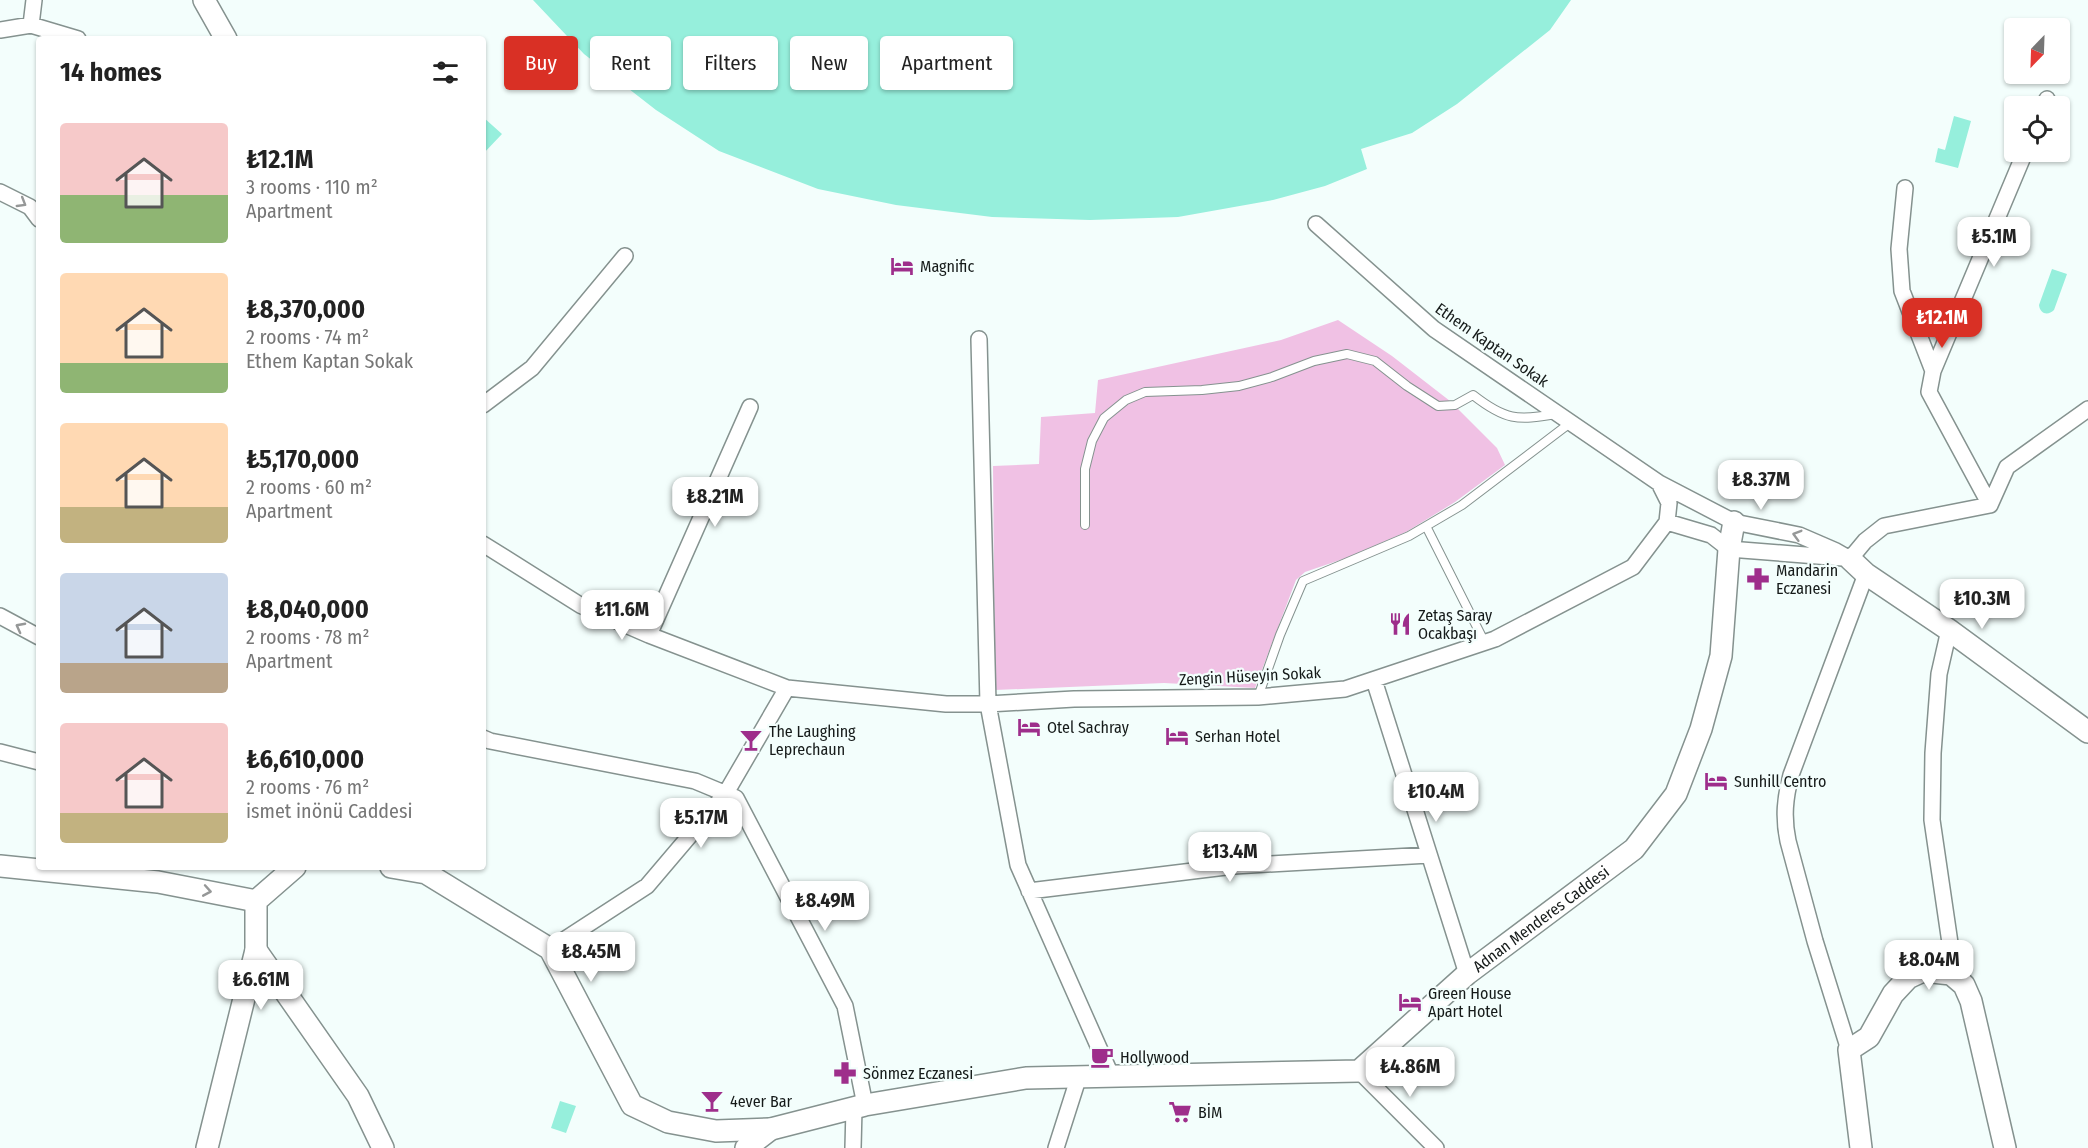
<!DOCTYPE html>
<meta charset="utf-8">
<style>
:root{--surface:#fff;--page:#f2f2f2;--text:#222;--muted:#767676;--accent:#d93025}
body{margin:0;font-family:"Fira Sans Condensed",sans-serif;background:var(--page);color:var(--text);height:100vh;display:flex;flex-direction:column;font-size:22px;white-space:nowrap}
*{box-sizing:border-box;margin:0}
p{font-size:20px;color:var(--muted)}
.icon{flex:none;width:33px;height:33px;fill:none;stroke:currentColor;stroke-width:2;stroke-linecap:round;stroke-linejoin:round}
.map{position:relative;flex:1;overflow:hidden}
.sheet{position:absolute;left:36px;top:36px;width:450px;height:834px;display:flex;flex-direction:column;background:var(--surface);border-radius:6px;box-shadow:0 2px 4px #0004}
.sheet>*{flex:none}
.banner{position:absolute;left:504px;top:36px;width:570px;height:54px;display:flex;gap:12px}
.needle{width:39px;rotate:203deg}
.controls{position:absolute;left:2004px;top:18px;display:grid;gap:12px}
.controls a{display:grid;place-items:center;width:66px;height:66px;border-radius:6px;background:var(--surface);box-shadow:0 2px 4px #0004;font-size:30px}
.price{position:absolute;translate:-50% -51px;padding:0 14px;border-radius:12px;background:#fff;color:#222;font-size:20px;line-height:39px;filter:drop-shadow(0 2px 3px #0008)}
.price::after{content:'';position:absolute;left:50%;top:36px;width:18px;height:14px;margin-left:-9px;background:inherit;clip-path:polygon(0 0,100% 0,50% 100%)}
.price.active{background:var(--accent);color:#fff}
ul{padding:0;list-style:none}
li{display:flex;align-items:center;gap:18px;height:150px;padding:0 24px}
li span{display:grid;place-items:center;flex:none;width:168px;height:120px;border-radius:6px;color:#555}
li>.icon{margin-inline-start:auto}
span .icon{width:72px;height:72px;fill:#fffc;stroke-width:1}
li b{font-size:26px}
h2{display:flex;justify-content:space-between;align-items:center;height:72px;padding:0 24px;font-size:26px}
.chip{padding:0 21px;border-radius:6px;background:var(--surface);box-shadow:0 2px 4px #0004;font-size:21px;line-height:54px}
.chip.active{background:var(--accent);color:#fff}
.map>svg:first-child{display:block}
.green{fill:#f0c1e4}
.water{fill:#96efdc}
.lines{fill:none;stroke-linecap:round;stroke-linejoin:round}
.lane-casing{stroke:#85928f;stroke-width:10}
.street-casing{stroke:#85928f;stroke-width:18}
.secondary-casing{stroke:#85928f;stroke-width:24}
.lane{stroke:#fff;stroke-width:8}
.street{stroke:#fff;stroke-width:15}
.secondary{stroke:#fff;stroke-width:21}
.oneway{stroke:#969898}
.labels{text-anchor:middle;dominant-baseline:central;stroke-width:4.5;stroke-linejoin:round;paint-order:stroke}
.poi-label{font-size:16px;fill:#151a19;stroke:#f3fefc;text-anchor:start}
.street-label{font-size:16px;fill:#151a19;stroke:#f3fefc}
</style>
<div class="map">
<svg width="2088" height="1148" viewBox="0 0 2088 1148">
<rect width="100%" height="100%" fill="#f3fefc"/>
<path class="green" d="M1338 320 1392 356 1450 401 1497 448 1505 465 1455 502 1406 532 1346 558 1305 572 1296 580 1255 688 1164 683 995 690 993 466 1039 464 1041 417 1095 413 1098 380 1281 340Z"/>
<path class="water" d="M533 0H1571L1550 30 1457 104 1412 133 1361 149 1367 169 1325 186 1273 200 1178 217 1090 220 992 217 896 205 818 189 719 151 656 110 584 54Z
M1954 116 1971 121 1958 168 1935 162 1938 148 1945 150Z
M483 117 502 134 483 154Z
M2052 269 2067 274 2054 310C2048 316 2040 314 2039 305Z
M560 1101 576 1106 566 1133 551 1128Z"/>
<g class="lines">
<g class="lane-casing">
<path id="lane" d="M1085 525V469L1092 441 1104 418 1126 400 1145 392 1202 390 1239 386 1272 377 1314 361 1347 354 1375 361 1407 386 1438 406 1455 405 1473 395C1505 420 1517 421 1556 414
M1426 526 1485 643
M1258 697 1280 635 1303 581 1409 536 1462 505 1570 423"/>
</g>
<g class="street-casing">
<path id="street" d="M31 25 34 0
M0 30 31 25 78 39
M2044 106 2047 99
M1905 188 1899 249 1902 291 1933 371 1929 392 1990 505
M0 192 30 207 39 219
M1316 224 1434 329 1659 483 1669 503 1667 522
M979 339 988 704 1018 865 1111 1075
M1933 371 2025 152
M483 405 532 368 625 256
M1659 483 1734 522 1799 535 1836 551 1850 559
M1667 522 1711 535 1729 549 1843 558
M483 544 580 605 649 635 787 688 946 704H988L1074 699 1258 697 1345 689 1495 639 1633 567 1667 522
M1850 559 1865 541 1884 526 1990 505 2007 467 2088 409
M0 616 39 637
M1949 630 1939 674 1933 753 1932 820 1950 943 1951 974
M649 635 750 407
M1374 680 1467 974
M483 738 490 741 695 781 736 798 845 1006 865 1105
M0 752 39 762
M1029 891 1234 866 1429 855
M550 949 647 886 726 793 787 688
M1849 1050 1815 941 1788 841C1783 817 1785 798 1791 775L1866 574
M1359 1071 1436 1148
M853 1148 854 1108
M1056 1148 1079 1076"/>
</g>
<g class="secondary-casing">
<g id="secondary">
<path d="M204 0 226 39"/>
<path d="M1850 559 1866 574 1949 630 2088 732"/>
<path d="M0 866 158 882 256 901"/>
<path d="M391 867 426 873 550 949 632 1105 668 1122 716 1131 771 1129"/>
<path d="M256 950 358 1096 383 1148"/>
<path d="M207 1148 256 950V901L295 867"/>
<path id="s1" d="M746 1148 771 1129 865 1105 1026 1078 1359 1071 1467 974 1634 849 1676 794 1701 729 1721 656 1729 549 1734 522"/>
<path d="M1861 1148 1849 1050 1869 1037 1893 994 1908 978 1923 971 1951 974 1964 985 1971 1001 2005 1148"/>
</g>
</g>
<use href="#lane" class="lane"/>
<use href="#street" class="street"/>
<use href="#secondary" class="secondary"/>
</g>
<defs><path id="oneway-chevron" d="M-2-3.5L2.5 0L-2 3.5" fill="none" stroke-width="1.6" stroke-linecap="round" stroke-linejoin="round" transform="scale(1.5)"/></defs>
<g class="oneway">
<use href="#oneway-chevron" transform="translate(22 203) rotate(31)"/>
<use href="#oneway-chevron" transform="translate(1797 535) rotate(-164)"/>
<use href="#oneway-chevron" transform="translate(20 627) rotate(-152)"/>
<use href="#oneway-chevron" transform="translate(207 891) rotate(10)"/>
</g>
<defs>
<g id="hotel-bare" transform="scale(1.8)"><path d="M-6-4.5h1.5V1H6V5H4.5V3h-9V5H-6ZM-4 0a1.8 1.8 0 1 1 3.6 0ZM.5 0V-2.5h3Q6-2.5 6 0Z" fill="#9e2e8b" stroke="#f3fefc" stroke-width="2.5" paint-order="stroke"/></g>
<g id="pharmacy-bare" transform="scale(1.8)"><path d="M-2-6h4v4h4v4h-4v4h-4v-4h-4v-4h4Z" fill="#9e2e8b" stroke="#f3fefc" stroke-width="2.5" paint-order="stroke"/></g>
<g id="restaurant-bare" transform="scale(1.8)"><path d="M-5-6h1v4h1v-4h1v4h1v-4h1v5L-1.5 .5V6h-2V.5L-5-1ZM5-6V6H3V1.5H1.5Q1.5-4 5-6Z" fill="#9e2e8b" stroke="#f3fefc" stroke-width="2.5" paint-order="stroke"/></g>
<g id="bar-bare" transform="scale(1.8)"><path d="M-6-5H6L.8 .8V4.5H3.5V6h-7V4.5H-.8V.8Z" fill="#9e2e8b" stroke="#f3fefc" stroke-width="2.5" paint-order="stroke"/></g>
<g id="cafe-bare" transform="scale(1.8)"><path d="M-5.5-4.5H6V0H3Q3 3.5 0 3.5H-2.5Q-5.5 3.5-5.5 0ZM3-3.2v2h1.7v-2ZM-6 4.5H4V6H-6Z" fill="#9e2e8b" stroke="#f3fefc" stroke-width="2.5" paint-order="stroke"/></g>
<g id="supermarket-bare" transform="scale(1.8)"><path d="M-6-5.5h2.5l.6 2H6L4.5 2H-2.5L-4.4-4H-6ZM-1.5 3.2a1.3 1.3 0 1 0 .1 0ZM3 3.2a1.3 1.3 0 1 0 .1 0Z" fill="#9e2e8b" stroke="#f3fefc" stroke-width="2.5" paint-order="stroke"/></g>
</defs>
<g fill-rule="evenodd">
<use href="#hotel-bare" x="902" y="266"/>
<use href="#pharmacy-bare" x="1758" y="579"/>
<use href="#restaurant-bare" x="1400" y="624"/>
<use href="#hotel-bare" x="1029" y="727"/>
<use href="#hotel-bare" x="1177" y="736"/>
<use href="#bar-bare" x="751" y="740"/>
<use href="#hotel-bare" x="1716" y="781"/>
<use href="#hotel-bare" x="1410" y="1002"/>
<use href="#cafe-bare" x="1102" y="1057"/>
<use href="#pharmacy-bare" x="845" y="1073"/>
<use href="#bar-bare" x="712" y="1101"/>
<use href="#supermarket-bare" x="1180" y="1112"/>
</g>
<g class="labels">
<g class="poi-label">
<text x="920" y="266">Magnific</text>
<text x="1776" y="570">Mandarin<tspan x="1776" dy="18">Eczanesi</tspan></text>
<text x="1418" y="615">Zetaş Saray<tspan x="1418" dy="18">Ocakbaşı</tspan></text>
<text x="1047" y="727">Otel Sachray</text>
<text x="769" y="731">The Laughing<tspan x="769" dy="18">Leprechaun</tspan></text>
<text x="1195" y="736">Serhan Hotel</text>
<text x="1734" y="781">Sunhill Centro</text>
<text x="1428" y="993">Green House<tspan x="1428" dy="18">Apart Hotel</tspan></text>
<text x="1120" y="1057">Hollywood</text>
<text x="863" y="1073">Sönmez Eczanesi</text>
<text x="730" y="1101">4ever Bar</text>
<text x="1198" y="1112">BİM</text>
</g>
<g class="street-label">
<text transform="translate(1492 345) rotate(35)">Ethem Kaptan Sokak</text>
<text transform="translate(1250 676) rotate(-3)">Zengin Hüseyin Sokak</text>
<text stroke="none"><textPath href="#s1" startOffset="862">Adnan Menderes Caddesi</textPath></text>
</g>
</g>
</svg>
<div class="controls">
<a><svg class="needle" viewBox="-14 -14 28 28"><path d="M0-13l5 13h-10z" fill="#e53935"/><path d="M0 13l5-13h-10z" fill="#767676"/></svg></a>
<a><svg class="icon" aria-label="locate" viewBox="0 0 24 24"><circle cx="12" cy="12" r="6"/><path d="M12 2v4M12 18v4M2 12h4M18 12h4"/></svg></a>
</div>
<b class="price" style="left:1994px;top:268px">₺5.1M</b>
<b class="price active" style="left:1942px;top:349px">₺12.1M</b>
<b class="price" style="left:1761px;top:511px">₺8.37M</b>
<b class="price" style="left:715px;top:528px">₺8.21M</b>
<b class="price" style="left:1982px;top:630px">₺10.3M</b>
<b class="price" style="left:622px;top:641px">₺11.6M</b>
<b class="price" style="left:1436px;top:823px">₺10.4M</b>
<b class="price" style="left:701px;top:849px">₺5.17M</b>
<b class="price" style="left:1230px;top:883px">₺13.4M</b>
<b class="price" style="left:825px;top:932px">₺8.49M</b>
<b class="price" style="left:591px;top:983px">₺8.45M</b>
<b class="price" style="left:1929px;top:991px">₺8.04M</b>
<b class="price" style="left:261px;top:1011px">₺6.61M</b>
<b class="price" style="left:1410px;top:1098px">₺4.86M</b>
<div class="banner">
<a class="chip active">Buy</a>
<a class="chip">Rent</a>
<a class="chip">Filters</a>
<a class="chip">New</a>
<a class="chip">Apartment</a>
</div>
<section class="sheet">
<h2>14 homes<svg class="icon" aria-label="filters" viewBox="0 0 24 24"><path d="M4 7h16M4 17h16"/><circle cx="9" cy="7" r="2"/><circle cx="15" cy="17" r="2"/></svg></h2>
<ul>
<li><span style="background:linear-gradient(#f6c9c9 60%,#8fb573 0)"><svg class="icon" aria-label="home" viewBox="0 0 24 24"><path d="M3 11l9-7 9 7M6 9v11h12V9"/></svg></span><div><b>₺12.1M</b><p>3 rooms · 110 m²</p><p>Apartment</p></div></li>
<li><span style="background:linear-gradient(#ffd9b3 75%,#8fb573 0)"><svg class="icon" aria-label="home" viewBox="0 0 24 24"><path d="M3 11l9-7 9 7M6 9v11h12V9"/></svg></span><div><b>₺8,370,000</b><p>2 rooms · 74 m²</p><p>Ethem Kaptan Sokak</p></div></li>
<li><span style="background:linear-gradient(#ffd9b3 70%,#c2b280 0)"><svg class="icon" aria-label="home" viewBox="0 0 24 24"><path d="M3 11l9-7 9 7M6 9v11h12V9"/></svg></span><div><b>₺5,170,000</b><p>2 rooms · 60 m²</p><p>Apartment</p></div></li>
<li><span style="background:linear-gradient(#c9d6e8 75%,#b9a48a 0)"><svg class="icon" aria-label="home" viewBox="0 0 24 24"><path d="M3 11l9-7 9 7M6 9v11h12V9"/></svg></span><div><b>₺8,040,000</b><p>2 rooms · 78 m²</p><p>Apartment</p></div></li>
<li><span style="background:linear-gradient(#f6c9c9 75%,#c2b280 0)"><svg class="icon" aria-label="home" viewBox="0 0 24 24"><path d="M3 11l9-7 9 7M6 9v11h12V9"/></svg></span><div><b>₺6,610,000</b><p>2 rooms · 76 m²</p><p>ismet inönü Caddesi</p></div></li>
</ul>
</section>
</div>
